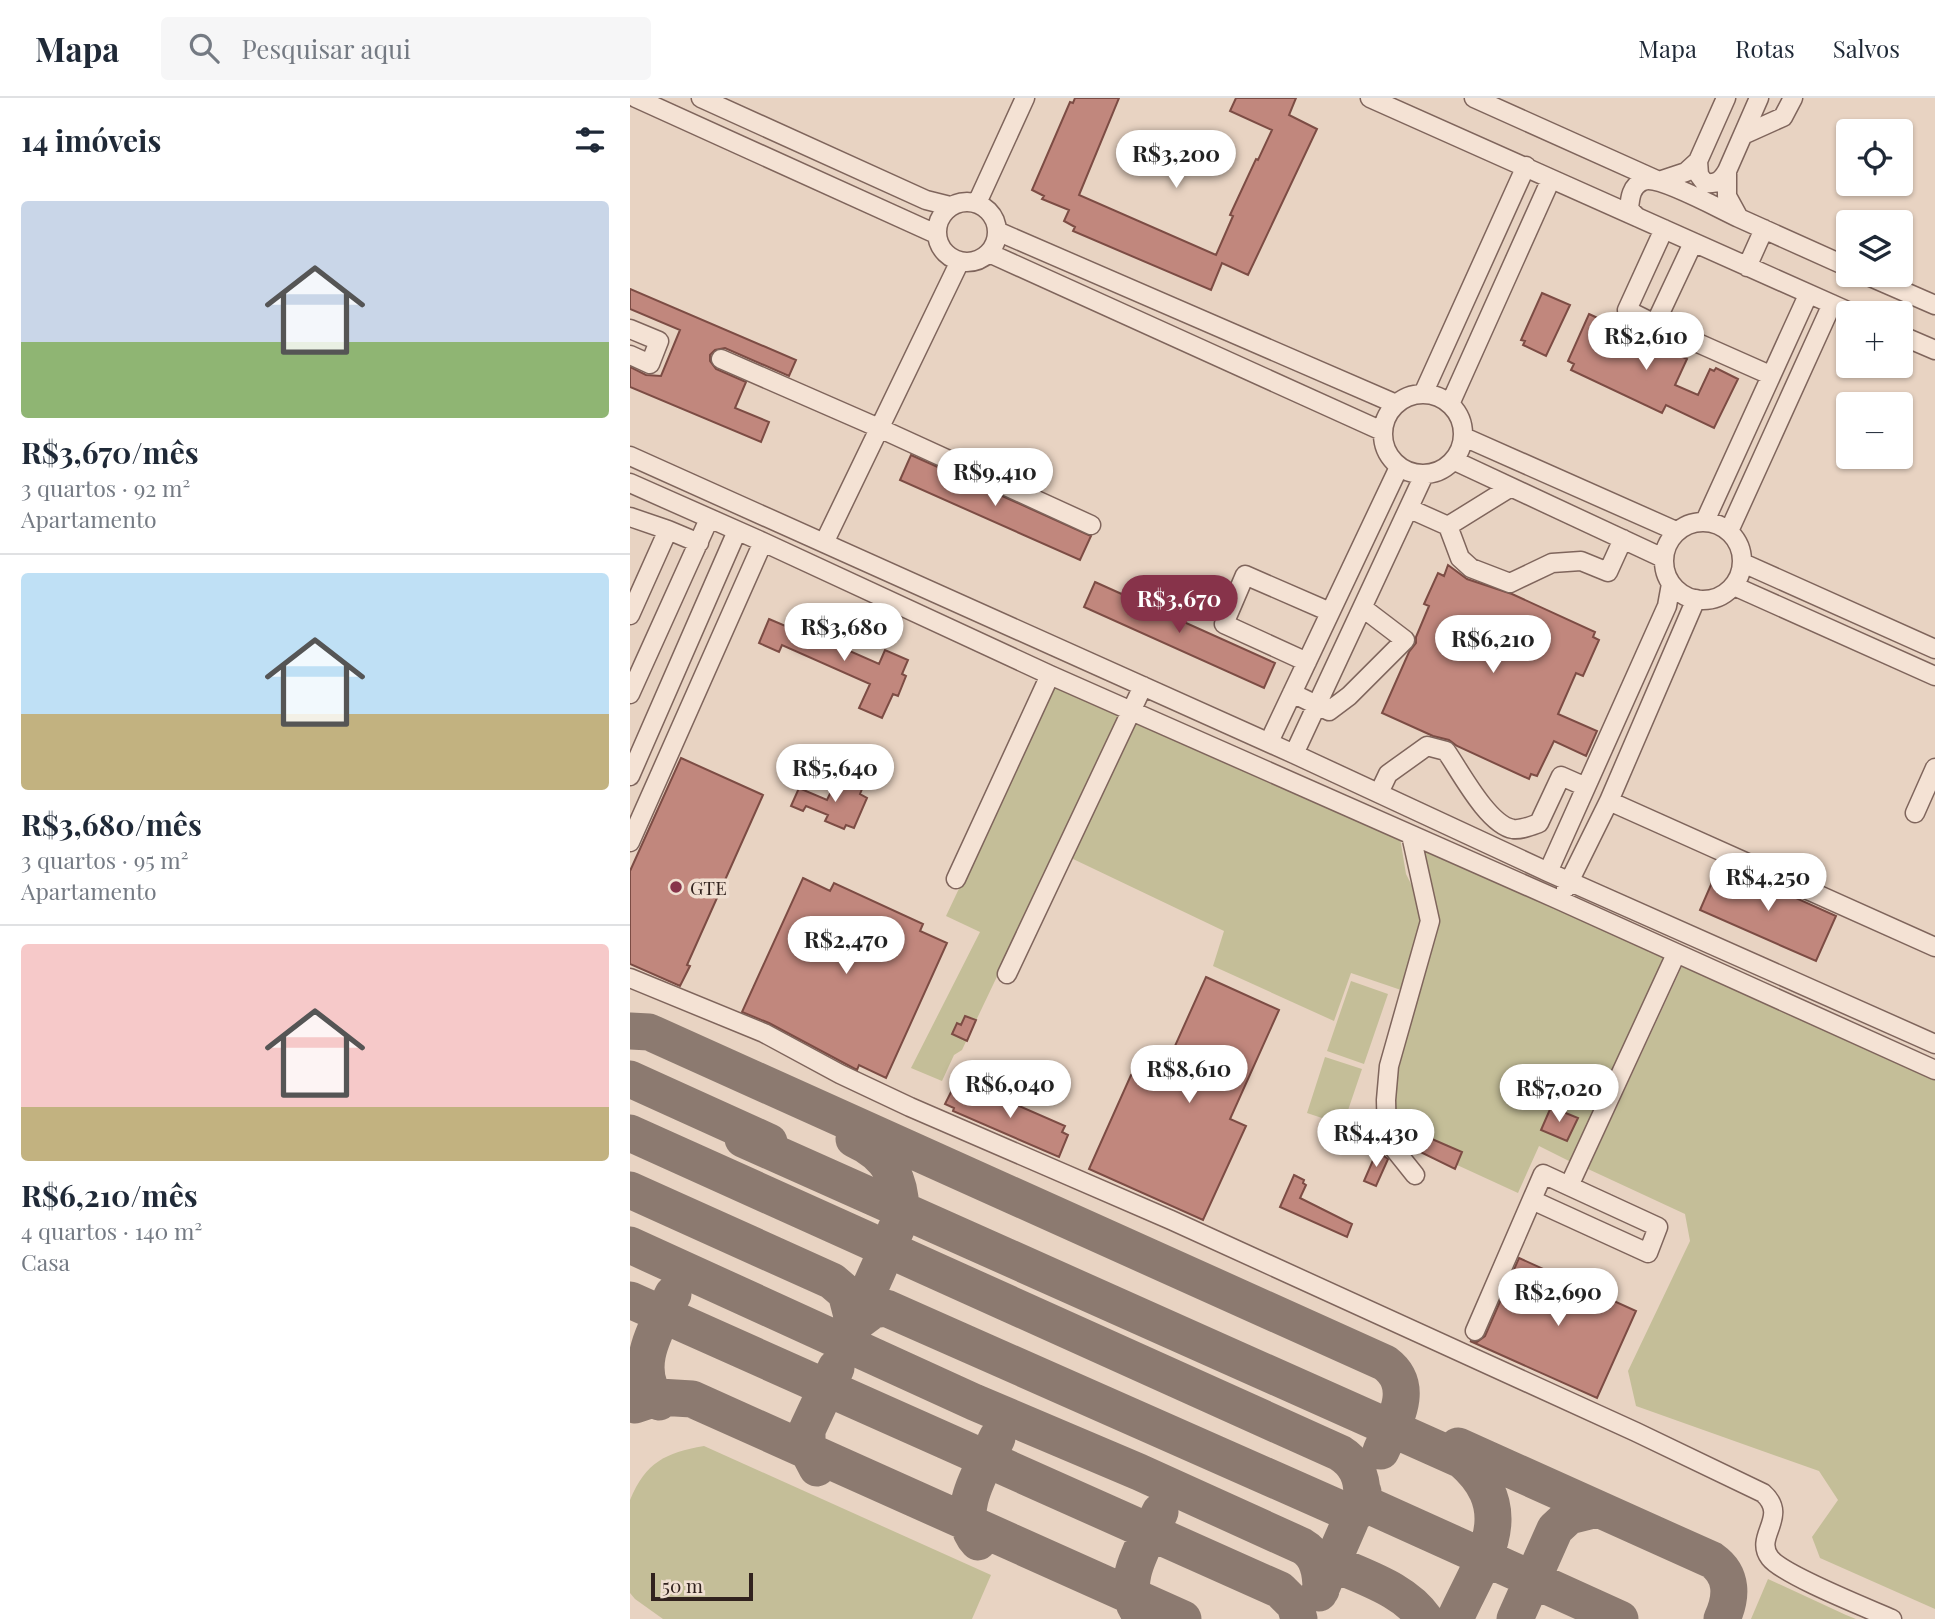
<!DOCTYPE html>
<html lang="pt">
<meta charset="utf-8">
<style>
:root{--surface:#fff;--page:#f6f6f7;--text:#1f2937;--muted:#747a83;--line:#e0e1e3;--accent:#87334a}
body{margin:0;font-family:"Playfair Display",serif;background:var(--page);color:var(--text);height:100vh;display:flex;flex-direction:column;font-size:26px;white-space:nowrap}
*{box-sizing:border-box;margin:0}
p{font-size:23px;color:var(--muted)}
.icon{flex:none;width:38px;height:38px;fill:none;stroke:currentColor;stroke-width:2;stroke-linecap:round;stroke-linejoin:round}
.map{position:relative;flex:1;overflow:hidden}
.drawer{display:flex;flex-direction:column;background:var(--surface);width:630px}
.drawer>*{flex:none}
.buttons{position:absolute;left:1206px;top:21px;display:grid;gap:14px}
.buttons a{display:grid;place-items:center;width:77px;height:77px;border-radius:7px;background:var(--surface);box-shadow:0 2px 5px #0004;font-size:35px}
.scale{position:absolute;left:21px;bottom:18px;width:102px;box-sizing:border-box;padding-left:7px;border:4px solid #31221e;border-top:0;font-size:19px;line-height:24px;white-space:nowrap;color:#31221e;-webkit-text-stroke:5px #f0dfd1;paint-order:stroke}
.price{position:absolute;translate:-50% -60px;padding:0 16px;border-radius:24px;background:#fff;color:#222;font-size:23px;line-height:46px;filter:drop-shadow(0 2px 4px #0008)}
.price::after{content:'';position:absolute;left:50%;top:42px;width:21px;height:16px;margin-left:-10px;background:inherit;clip-path:polygon(0 0,100% 0,50% 100%)}
.price.on{background:var(--accent);color:#fff}
ul{padding:0;list-style:none}
li{display:grid;align-content:center;gap:14px;height:371px;padding:0 21px}
li+li{border-top:2px solid var(--line)}
li span{display:grid;place-items:center;height:217px;border-radius:7px;color:#555}
li>.icon{margin-inline-start:auto}
span .icon{width:126px;height:126px;fill:#fffc;stroke-width:1}
li b{font-size:30px}
h2{display:flex;justify-content:space-between;align-items:center;height:84px;padding:0 21px;font-size:30px}
header{display:flex;align-items:center;gap:42px;box-sizing:border-box;height:98px;padding:0 35px;background:var(--surface);border-bottom:2px solid var(--line)}
header strong{font-size:33px}
nav{display:flex;gap:38px;margin-inline-start:auto;font-size:24px}
.search{width:490px;height:63px;background:var(--page);display:flex;align-items:center;gap:18px;box-sizing:border-box;padding:0 24px;border-radius:7px;color:var(--muted);font-size:26px}
main{display:flex;flex:1;min-height:0}
.map>svg:first-child{display:block}
.green{fill:#c4be98}
.lines{fill:none;stroke-linecap:round;stroke-linejoin:round}
.taxiway{stroke:#8c7a70;stroke-width:37}
.building{fill:#c1877d;stroke:#7c4c44;stroke-width:2}
.minor-casing{stroke:#7f655c;stroke-width:21}
.minor{stroke:#f4e2d4;stroke-width:18}
.poi-dot{fill:#87334a;stroke:#f0dfd1;stroke-width:2.5}
.labels{text-anchor:middle;dominant-baseline:central;stroke-width:7;stroke-linejoin:round;paint-order:stroke}
.poi-label{font-size:19px;fill:#31221e;stroke:#f0dfd1;text-anchor:start}
</style>
<header>
<strong>Mapa</strong>
<div class="search"><svg class="icon" aria-label="search" viewBox="0 0 24 24"><circle cx="10" cy="10" r="6"/><path d="M15 15l6 6"/></svg>Pesquisar aqui</div>
<nav><a>Mapa</a><a>Rotas</a><a>Salvos</a></nav>
</header>
<main>
<section class="drawer">
<h2>14 imóveis<svg class="icon" aria-label="filters" viewBox="0 0 24 24"><path d="M4 7h16M4 17h16"/><circle cx="9" cy="7" r="2"/><circle cx="15" cy="17" r="2"/></svg></h2>
<ul>
<li><span style="background:linear-gradient(#c9d6e8 65%,#8fb573 0)"><svg class="icon" aria-label="home" viewBox="0 0 24 24"><path d="M3 11l9-7 9 7M6 9v11h12V9"/></svg></span><div><b>R$3,670/mês</b><p>3 quartos · 92 m²</p><p>Apartamento</p></div></li>
<li><span style="background:linear-gradient(#bfe0f5 65%,#c2b280 0)"><svg class="icon" aria-label="home" viewBox="0 0 24 24"><path d="M3 11l9-7 9 7M6 9v11h12V9"/></svg></span><div><b>R$3,680/mês</b><p>3 quartos · 95 m²</p><p>Apartamento</p></div></li>
<li><span style="background:linear-gradient(#f6c9c9 75%,#c2b280 0)"><svg class="icon" aria-label="home" viewBox="0 0 24 24"><path d="M3 11l9-7 9 7M6 9v11h12V9"/></svg></span><div><b>R$6,210/mês</b><p>4 quartos · 140 m²</p><p>Casa</p></div></li>
</ul>
</section>
<div class="map">
<svg width="1305" height="1521" viewBox="0 0 1305 1521">
<rect width="100%" height="100%" fill="#e8d3c2"/>
<path class="green" d="M432 585 493 614 332 952 324 957 312 983 281 970 350 834 316 818 424 590Z
M506 620 770 740 776 776 789 802 795 824 771 892 721 875 704 923 583 868 594 833 441 760Z
M789 746 1035 856 941 1064 909 1048 888 1095 764 1038 763 1000 766 963 808 820Z
M1054 864 1305 977V1511L1190 1460 1182 1439 1208 1402 1189 1373 1006 1308 998 1273 1060 1143 1055 1116 958 1071Z
M721 883 758 896 734 966 697 953Z
M695 959 732 971 713 1027 677 1015Z
M74 1348 361 1477 342 1521H33L5 1501 0 1495V1402C16 1364 35 1355 74 1348Z
M1138 1481 1216 1517 1226 1521H1121Z"/>
<g class="lines">
<path class="taxiway" d="M0 933 19 934 755 1265C787 1289 764 1324 751 1353
M0 981 139 1044
M0 1035 710 1355C726 1365 732 1379 732 1397
M113 1041 832 1362C892 1414 851 1463 825 1521
M224 1041C260 1057 274 1085 270 1123
M0 1092 202 1183 216 1195 224 1226 243 1212 256 1210 724 1417
M0 1147 344 1304 509 1374 672 1448C688 1457 691 1474 691 1492
M0 1202 650 1492 665 1507 669 1521
M222 1230 267 1129
M29 1304C0 1271 26 1231 43 1196
M5 1307 29 1299 62 1301 553 1521
M828 1348 1082 1462C1103 1477 1102 1499 1092 1521
M187 1370 177 1351V1332L206 1270
M729 1403 990 1521
M348 1444C322 1416 353 1370 367 1340
M703 1465C735 1480 774 1491 795 1521
M689 1495 733 1394
M512 1518C485 1488 516 1444 530 1414
M885 1521 925 1431 939 1418 967 1411"/>
</g>
<path class="building" d="M445 0H489L449 97 586 157 603 118 600 117 626 61 628 62 642 32 600 13 606 0H666L659 17 687 31 618 177 592 165 581 192 443 133 445 129 434 123 439 112 412 101 414 98 402 92 440 4 443 5Z
M0 191 166 262 159 278 95 250 85 252 80 257V263L86 271 116 284 105 310 139 324 131 344 0 289V269L16 277 31 278 50 232 0 211Z
M912 195 940 207 916 258 893 247 895 243 891 242Z
M959 216 1057 261 1045 287 1068 297 1080 271 1084 273 1086 270 1108 281 1084 330 1036 307 1032 315 941 272 944 266 938 263Z
M281 357 461 438 450 462 270 382Z
M818 467 837 481 882 496 965 534 963 539 969 542 953 578 946 575 928 616 967 633 956 658 924 643 907 678 901 676 899 681 827 648 819 642 803 638 752 615 779 554 786 545V539L799 508 794 506 808 475 814 478Z
M465 484 645 565 634 590 454 509Z
M139 521 160 530 161 527 249 566 255 552 278 562 272 576 276 578 268 598 263 596 252 620 229 610 240 586 152 547 149 554 129 545Z
M51 660 133 697 57 867 60 868 50 888 0 866V773Z
M213 683 232 691 230 696 237 700 224 730 216 727 214 731 195 723 198 717 176 708 173 713 161 708 169 690 197 702 205 685 211 688Z
M1090 766 1206 818 1186 863 1070 812Z
M173 780 200 793 204 785 293 826 290 833 317 845 256 980 229 967 227 972 139 925 112 914Z
M576 879 649 912 600 1021 616 1028 573 1122 459 1071 501 977 527 988Z
M335 918 346 922 337 943 322 936 327 925 331 927Z
M324 988 332 992 334 989 358 1000 365 998 378 1007 380 1004 435 1028 432 1034 438 1037 429 1059 323 1013 324 1010 315 1006Z
M921 1009 948 1020 937 1043 911 1032Z
M772 1028 832 1054 825 1071 776 1047 768 1038Z
M747 1053 758 1061 746 1088 734 1083Z
M664 1077 674 1082 673 1085 676 1087 670 1100 722 1126 717 1139 650 1109Z
M889 1160 1006 1213 967 1300 840 1243 847 1244 855 1238Z"/>
<g class="lines">
<g class="minor-casing">
<path id="minor" d="M6 0 306 136
M71 0 296 102 320 108
M740 0 1222 215
M844 0 1029 83 1056 74 1068 63
M1096 0 1068 63 1069 77 1075 85C1087 86 1091 83 1097 73
M1129 0 1097 73V98L1109 120 1218 169
M1113 37 1153 19 1163 0
M307 134a30 30 0 1 1 60 0a30 30 0 1 1-60 0Z
M347 105 395 0
M1007 119 999 111C1000 100 1001 88 1013 83 1029 77 1091 112 1109 120
M1034 131 997 212 1025 226 1063 145
M367 133 766 306
M359 155 752 333
M1117 169 1134 131
M1236 177 1305 207
M1025 226 1140 277
M0 231 29 243 20 266 0 257
M1270 237 1305 252
M91 261 249 330 461 427
M753 336a40 40 0 1 1 80 0a40 40 0 1 1-80 0Z
M793 296 896 68
M820 306 921 81
M834 339 1046 433
M0 358 664 656 918 774 1305 946
M825 363 1033 460
M0 385 133 444 420 577 929 802 1305 972
M780 411 818 428 830 460 841 470 880 485 922 465 951 463 978 474 993 441
M0 419 38 432
M1075 423 1178 197
M1034 463a39 39 0 1 1 78 0a39 39 0 1 1-78 0Z
M818 428 881 389
M1099 433 1202 206
M194 445 330 163
M1113 465 1305 551
M1104 488 1305 578
M0 517 38 432 69 445
M677 564 594 526 615 477 700 514
M662 595 699 613 719 598 775 542 733 510
M0 596 79 421
M639 644 769 369
M664 656 794 377
M0 678 107 433
M749 695 758 676 797 648 816 653C830 673 858 727 883 731 892 732 901 728 909 725L931 678 956 689
M979 703 1305 849
M1285 715 1305 670
M781 737 800 823 759 968 756 1002 757 1042 785 1077
M0 744 133 444
M918 774 1037 508 1041 486
M326 781 420 577
M936 790 979 703 1066 501
M377 876 513 588
M0 880 134 935 210 976 280 1009 541 1122 1006 1334 1133 1395C1160 1419 1123 1438 1140 1460 1153 1477 1237 1510 1262 1521
M902 1102 1018 1155 1028 1129 939 1088 1046 856
M845 1233 913 1076 939 1088"/>
</g>
<use href="#minor" class="minor"/>
</g>
<circle class="poi-dot" cx="46" cy="789" r="7"/>
<g class="labels">
<g class="poi-label">
<text x="60" y="789">GTE</text>
</g>
</g>
</svg>
<div class="buttons">
<a><svg class="icon" aria-label="locate" viewBox="0 0 24 24"><circle cx="12" cy="12" r="6"/><path d="M12 2v4M12 18v4M2 12h4M18 12h4"/></svg></a>
<a><svg class="icon" aria-label="layers" viewBox="0 0 24 24"><path d="M12 4l9 5-9 5-9-5zM3 14l9 5 9-5"/></svg></a>
<a>+</a>
<a>−</a>
</div>
<div class="scale">50 m</div>
<b class="price" style="left:546px;top:92px">R$3,200</b>
<b class="price" style="left:1016px;top:274px">R$2,610</b>
<b class="price" style="left:365px;top:410px">R$9,410</b>
<b class="price on" style="left:549px;top:537px">R$3,670</b>
<b class="price" style="left:214px;top:565px">R$3,680</b>
<b class="price" style="left:863px;top:577px">R$6,210</b>
<b class="price" style="left:205px;top:706px">R$5,640</b>
<b class="price" style="left:1138px;top:815px">R$4,250</b>
<b class="price" style="left:216px;top:878px">R$2,470</b>
<b class="price" style="left:559px;top:1007px">R$8,610</b>
<b class="price" style="left:380px;top:1022px">R$6,040</b>
<b class="price" style="left:929px;top:1026px">R$7,020</b>
<b class="price" style="left:746px;top:1071px">R$4,430</b>
<b class="price" style="left:928px;top:1230px">R$2,690</b>
</div>
</main>
